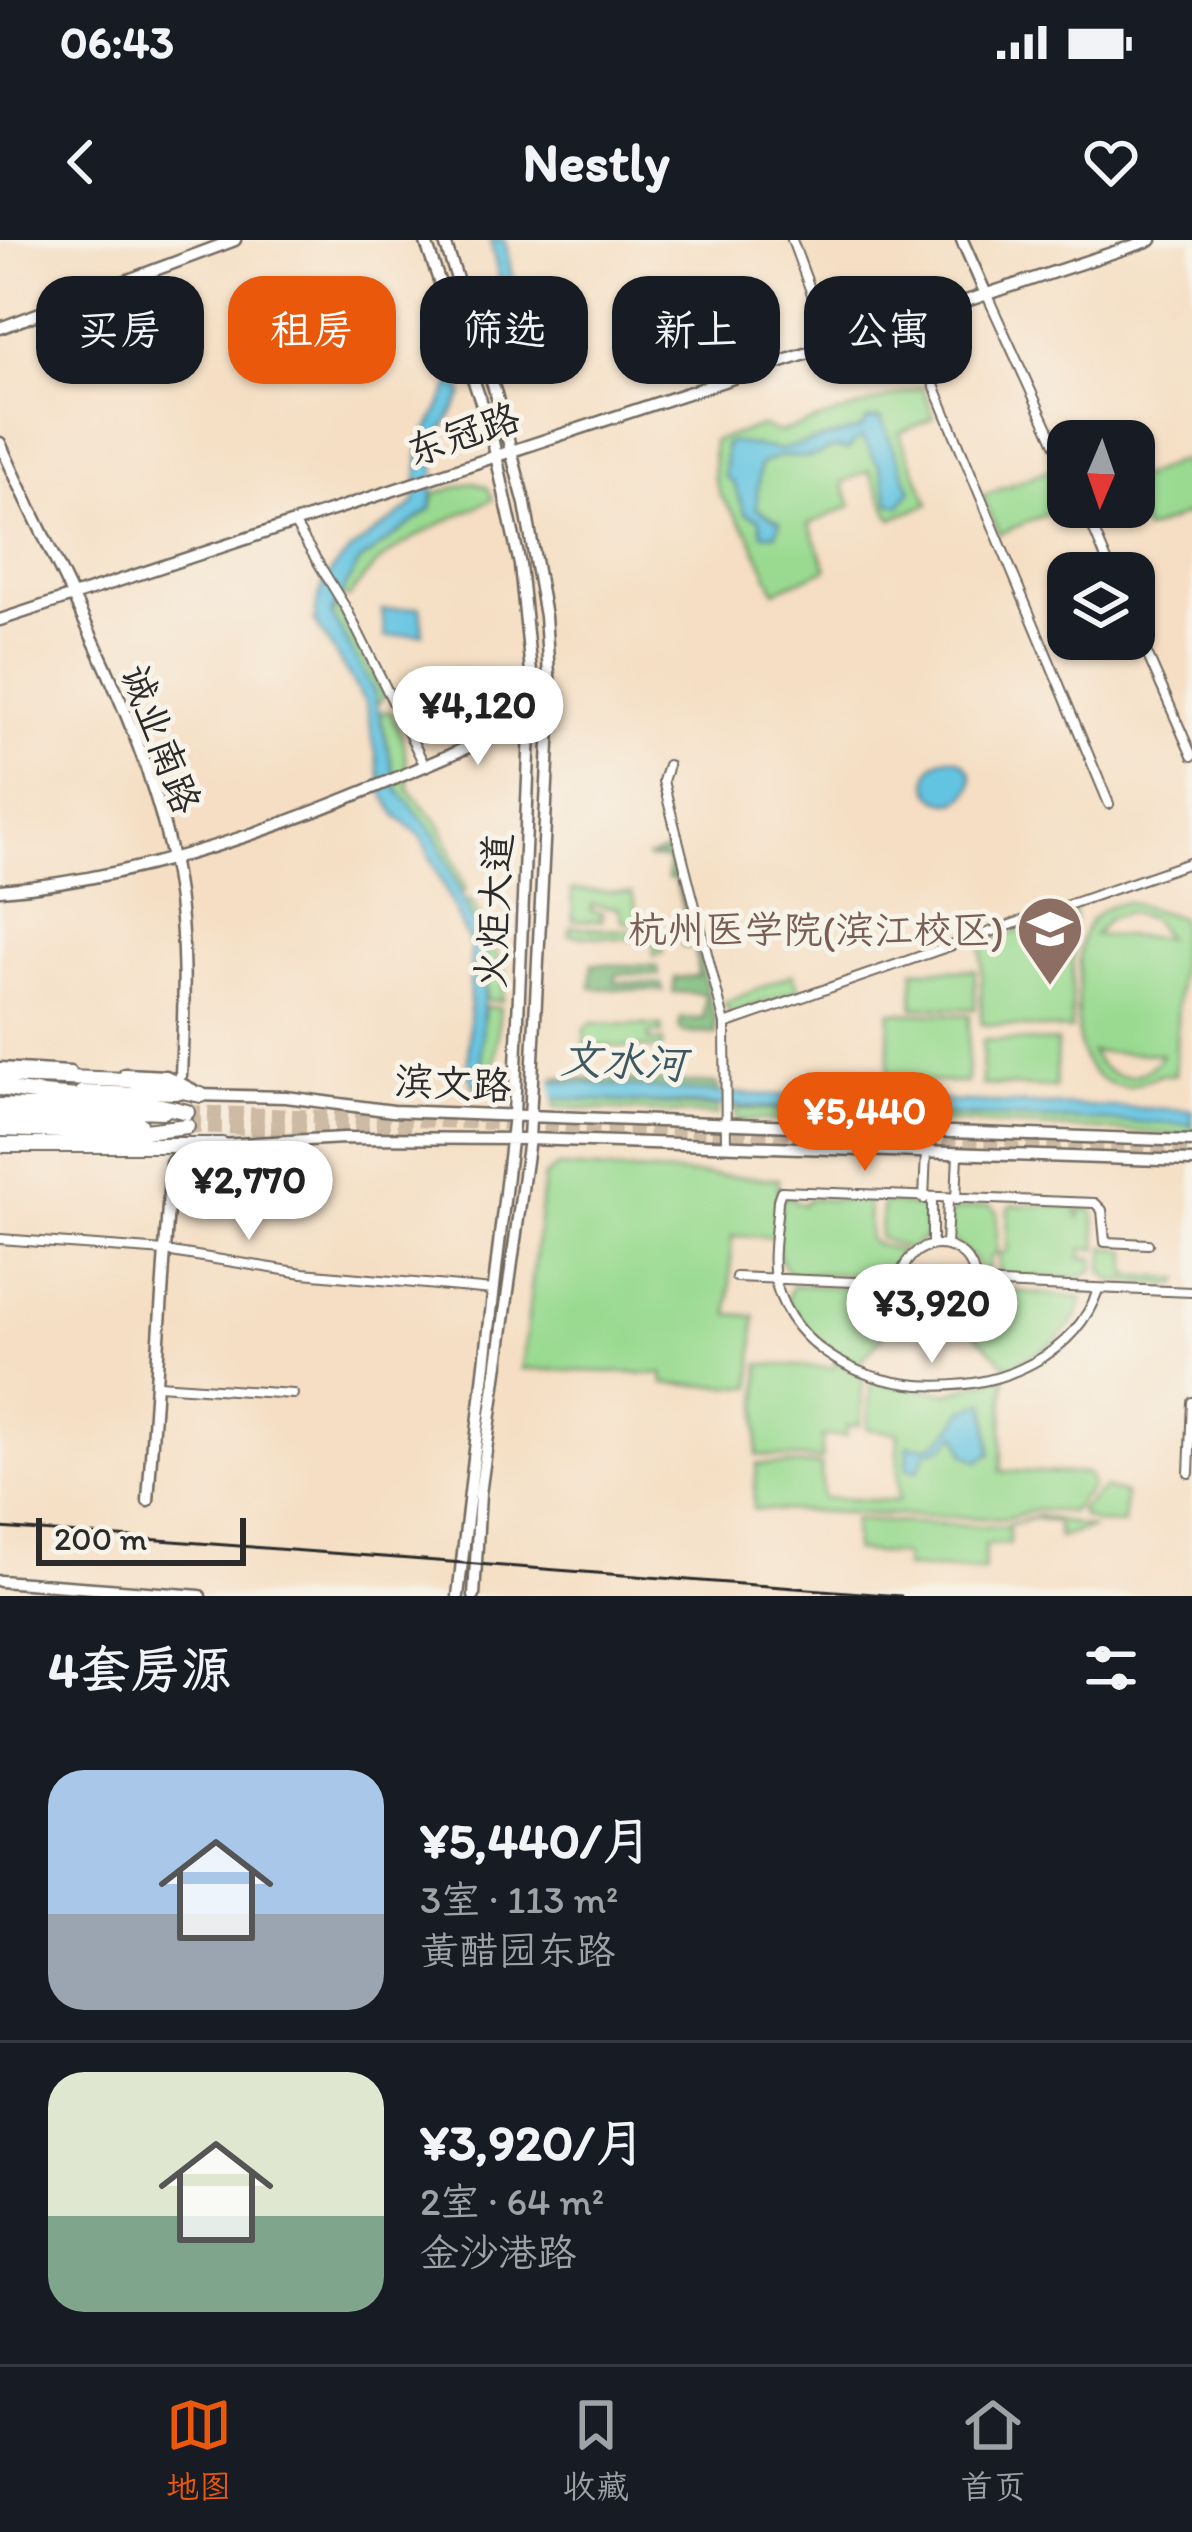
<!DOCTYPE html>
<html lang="zh">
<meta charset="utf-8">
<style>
:root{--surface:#171b24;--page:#242831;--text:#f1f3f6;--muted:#9ea1a6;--line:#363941;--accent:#ea580c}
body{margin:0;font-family:Itim,"LXGW WenKai TC",sans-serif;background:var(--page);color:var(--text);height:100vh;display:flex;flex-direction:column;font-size:45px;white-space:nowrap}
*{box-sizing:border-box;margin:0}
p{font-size:39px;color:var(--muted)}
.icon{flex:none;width:66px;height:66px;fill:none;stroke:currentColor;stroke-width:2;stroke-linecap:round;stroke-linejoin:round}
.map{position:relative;height:1356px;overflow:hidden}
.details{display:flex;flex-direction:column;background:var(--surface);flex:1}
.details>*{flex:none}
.banner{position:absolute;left:36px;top:36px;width:1122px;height:108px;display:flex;gap:24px}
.needle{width:78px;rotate:182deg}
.tools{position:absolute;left:1047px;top:180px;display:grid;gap:24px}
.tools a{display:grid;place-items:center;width:108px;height:108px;border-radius:24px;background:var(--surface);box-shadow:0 3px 9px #0004;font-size:60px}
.scale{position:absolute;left:36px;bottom:30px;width:210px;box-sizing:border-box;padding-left:12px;border:6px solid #2b2b2b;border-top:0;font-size:33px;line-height:42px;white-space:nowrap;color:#2b2b2b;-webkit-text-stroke:9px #f7f3e8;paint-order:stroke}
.price{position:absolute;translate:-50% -102px;padding:0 27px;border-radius:42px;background:#fff;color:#222;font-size:39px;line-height:78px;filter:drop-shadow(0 3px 6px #0008)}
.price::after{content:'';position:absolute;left:50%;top:72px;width:36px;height:27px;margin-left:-18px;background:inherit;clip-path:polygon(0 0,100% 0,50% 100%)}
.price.active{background:var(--accent);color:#fff}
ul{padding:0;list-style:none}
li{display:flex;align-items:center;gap:36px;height:300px;padding:0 48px}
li+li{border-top:3px solid var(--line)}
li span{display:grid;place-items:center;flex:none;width:336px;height:240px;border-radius:36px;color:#555}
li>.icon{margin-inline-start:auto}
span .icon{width:144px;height:144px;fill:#fffc;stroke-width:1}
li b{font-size:51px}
h2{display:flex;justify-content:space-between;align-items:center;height:144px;padding:0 48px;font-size:51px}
.chip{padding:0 42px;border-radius:36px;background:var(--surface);box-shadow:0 3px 9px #0004;font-size:42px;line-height:108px}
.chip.active{background:var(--accent);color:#fff}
.status{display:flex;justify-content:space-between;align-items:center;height:84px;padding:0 60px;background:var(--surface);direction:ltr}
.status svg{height:33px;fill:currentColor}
header{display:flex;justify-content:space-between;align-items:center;height:156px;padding:0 48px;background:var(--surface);font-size:54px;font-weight:700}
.menu{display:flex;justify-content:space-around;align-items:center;height:168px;border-top:3px solid var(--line);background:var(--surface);font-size:33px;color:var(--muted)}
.menu a{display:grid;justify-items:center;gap:6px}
.menu .active{color:var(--accent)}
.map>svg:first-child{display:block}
.green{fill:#99da90;stroke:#62825e;stroke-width:3;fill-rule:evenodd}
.forest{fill:#7aba7a;stroke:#527252;stroke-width:3}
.water{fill:#64c4e2;stroke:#487886;stroke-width:3}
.pier{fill:#f5dec3}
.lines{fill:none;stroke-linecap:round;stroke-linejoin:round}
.canal{stroke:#64c4e2;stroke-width:8}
.highway-tunnel{stroke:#cdbaa5;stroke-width:14;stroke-dasharray:14 7;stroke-linecap:butt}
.street-casing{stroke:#726a60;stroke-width:12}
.secondary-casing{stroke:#726a60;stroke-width:15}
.primary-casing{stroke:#726a60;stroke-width:15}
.highway-casing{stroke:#726a60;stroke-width:18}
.street{stroke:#fff;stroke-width:8}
.secondary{stroke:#fff;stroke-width:10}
.primary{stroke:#fff;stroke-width:10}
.highway{stroke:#fff;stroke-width:14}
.rail{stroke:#2b2b2b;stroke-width:3}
.labels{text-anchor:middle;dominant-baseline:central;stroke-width:10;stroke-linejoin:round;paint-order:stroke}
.street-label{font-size:39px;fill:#2b2b2b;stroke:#f7f3e8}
.education-label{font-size:39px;fill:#785e54;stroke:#f7f3e8;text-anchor:end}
.water-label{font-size:42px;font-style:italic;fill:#3c5962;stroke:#f7f3e8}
</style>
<div class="status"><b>06:43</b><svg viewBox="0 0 49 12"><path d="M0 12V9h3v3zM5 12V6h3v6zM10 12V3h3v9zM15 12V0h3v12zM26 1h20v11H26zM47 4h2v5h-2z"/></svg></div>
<header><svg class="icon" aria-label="back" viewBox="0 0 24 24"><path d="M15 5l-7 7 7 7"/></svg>Nestly<svg class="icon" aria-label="heart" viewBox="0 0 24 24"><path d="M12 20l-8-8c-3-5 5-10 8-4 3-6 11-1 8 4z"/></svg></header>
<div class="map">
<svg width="1192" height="1356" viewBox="0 0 1192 1356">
<rect width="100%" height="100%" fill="#f7f3e8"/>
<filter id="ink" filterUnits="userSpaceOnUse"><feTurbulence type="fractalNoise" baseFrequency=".00833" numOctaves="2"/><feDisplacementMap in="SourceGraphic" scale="24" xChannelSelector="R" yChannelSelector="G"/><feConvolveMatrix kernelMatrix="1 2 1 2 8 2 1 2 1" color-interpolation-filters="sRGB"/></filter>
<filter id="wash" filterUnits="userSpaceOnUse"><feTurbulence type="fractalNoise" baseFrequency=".004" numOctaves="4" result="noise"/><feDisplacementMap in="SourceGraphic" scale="48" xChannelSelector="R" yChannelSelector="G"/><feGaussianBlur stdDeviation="2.7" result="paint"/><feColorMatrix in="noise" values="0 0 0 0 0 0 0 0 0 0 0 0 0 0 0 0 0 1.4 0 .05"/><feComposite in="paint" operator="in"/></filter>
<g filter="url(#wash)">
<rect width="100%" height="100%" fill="#f5dec3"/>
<path class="green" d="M923 147 934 178 899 193 929 264 892 279 869 231 842 242 851 266 809 284 827 329 775 351 749 294 721 256 714 238 713 201 762 186 778 193Z
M1181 220 1192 240V272L1145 291 1137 273 1099 289 1088 267H1134V240Z
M1060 225 1068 265 999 294 983 256Z
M474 242 488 248 493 259C439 285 381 305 349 358L340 355 359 322 431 269 434 254Z
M335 361 384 456 378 465 333 383Z
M380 472H391L404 503 409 550 441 586 466 651 461 653 435 594 398 550Z
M572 650 632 653 640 683 623 682 619 668 592 665 591 671 602 673V680L573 681Z
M464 661H472L504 731 502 761 486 760V712Z
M1128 662 1181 678 1175 835H1160L1129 847C1069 843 1077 786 1079 742 1080 723 1077 702 1088 685 1097 670 1111 664 1128 662ZM1128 672 1152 679 1166 698 1094 695 1109 678ZM1091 812 1161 814 1162 815C1143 844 1106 843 1091 812Z
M1074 671 1071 790 981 784 982 703Z
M571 687 654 692 663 713 654 717V700L569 695Z
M914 730H975V769L913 767Z
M793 734 799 750 729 774 725 763Z
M485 767 500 768 493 841C474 823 483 791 485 767Z
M890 772 969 775 967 843 888 840Z
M591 783 662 786V793L649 794V801H663L662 809 584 805 585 788Z
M983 800 1057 802 1055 848 982 845Z
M551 858 718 868V875L556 867Z
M736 869 1192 884V895L910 880H736Z
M558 927 778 939 776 997 732 996 729 1074 755 1076 752 1147 664 1144 663 1134 522 1129 544 937Z
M786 955 802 965 809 959 868 961 869 1001 901 1012 890 1035 790 1033C773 1019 774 973 786 955Z
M883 962 924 967 926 997 908 1010 879 997Z
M989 965 997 971V1012L990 1018 986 1038H980L976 1020 949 998 951 971Z
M1013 965 1075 966 1079 977 1083 967 1094 972 1098 1009H1082L1081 1018H1094V1029L1081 1038 998 1036 999 1014 1007 1012 1008 968Z
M1106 1007 1128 1011V1035L1180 1039 1176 1045 1112 1041 1102 1031Z
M792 1045 890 1049 901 1076 856 1126 813 1096 787 1060Z
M980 1049 986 1066 997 1067V1049L1082 1058C1081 1091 1036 1117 1007 1126L969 1088 966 1072Z
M835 1121 863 1135 860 1185 847 1186 846 1196H822V1220L757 1215 760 1124 834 1128Z
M1005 1135 1001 1231 1088 1234 1092 1246 1071 1272 1037 1270 1003 1279 753 1269 757 1224 821 1225 822 1258 898 1261V1193L867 1189 871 1141 948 1153Z
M1103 1248 1125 1254 1124 1284 1097 1283 1082 1276 1080 1270Z
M1039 1276 1091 1288 1059 1298 1057 1282 1035 1278 1008 1285 1010 1304 985 1305 984 1331 905 1328 904 1315 854 1311 853 1280 1002 1287Z"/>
<path class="forest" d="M671 609 715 780 716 794 684 793 679 788 681 778 704 779 705 754 673 752 675 738 698 736 695 708 683 707 680 697 689 692 675 639H668V619L646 618Z
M592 724 657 726 659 735 617 734 615 742 661 744 663 751 591 748Z
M556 837 717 844 719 853 551 843Z"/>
<path class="water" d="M490 0H505L516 58 496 95 489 77 502 50Z
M456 136 463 155 438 198 431 269 360 321 331 373 374 452 398 550 435 594 486 712 481 817 487 836 719 853 1192 870V885L492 856 474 847 468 833 471 706 421 597 397 576 384 555 366 464 315 381C317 318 373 299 415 263L420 205Z
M881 178 911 251 900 266 890 263 880 227 861 197 847 210C828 205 824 215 808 217 784 219 786 210 760 225L756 268 780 282 776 294H762L760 280 745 273 734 244 725 236V204L731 202 780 210 861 189 867 180Z
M420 367 423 394 385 397 382 370Z
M928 540a22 22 0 1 1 44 0a22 22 0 1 1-44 0Z
M986 1162 991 1214 978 1221 965 1214 958 1194 944 1207 926 1212 918 1231 907 1228 908 1205C937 1213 951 1191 964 1170Z"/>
<path class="pier" d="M493 835 551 838 554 863 492 862Z"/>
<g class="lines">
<path class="canal" d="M454 151 497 83"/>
</g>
</g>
<g filter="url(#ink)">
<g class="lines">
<path class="highway-tunnel" d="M187 872 1192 908
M187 886 410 893"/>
<g class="street-casing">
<path id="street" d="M792 0 830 103
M986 53 1068 232
M906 78 1109 564
M1084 267 1112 333
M294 283 347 370 425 526
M1134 384 1192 516
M668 525 663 541 725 784 726 906
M725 784 1192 622
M924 959 926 912
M932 959V1006
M956 960 958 914
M0 999 165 1011 303 1033 493 1050
M901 1042a37 37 0 1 1 74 0a37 37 0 1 1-74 0Z
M946 1006 948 960
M736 1037 900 1044
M975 1043 1192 1052
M1098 1050C1053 1179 814 1178 776 1044 770 1019 777 985 778 960L781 951 1095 963 1102 970 1105 1002 1148 1004
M158 1145 293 1154
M1189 1233 1192 1162"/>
</g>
<g class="secondary-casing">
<path id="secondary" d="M962 0 985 52
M0 88 235 0
M0 203C61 340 148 487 175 634 187 701 184 768 181 835
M0 380 1151 0
M0 650C183 635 346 560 512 488L532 467
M148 1261 171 922 186 907
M0 1341 200 1356"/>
</g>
<g class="primary-casing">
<path id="primary" d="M425 0 490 188 520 325 532 442 514 875 458 1356
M444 0 496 154 525 264 545 376 551 464 529 899 480 1254 474 1356
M0 828 70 832
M125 834 166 836 193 850
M81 851 176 854
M195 855 286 857 393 871 1192 901
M219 905 344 898 529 899 1192 921"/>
</g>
<g class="highway-casing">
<path id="highway" d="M0 836 129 840 201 855
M0 848C62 860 126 855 187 872
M0 866 164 871
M0 878 140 884
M0 889 128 893 187 886
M0 905H222"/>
</g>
<use href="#street" class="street"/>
<use href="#secondary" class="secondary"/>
<use href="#primary" class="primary"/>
<use href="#highway" class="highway"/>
<path class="rail" d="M0 1288 901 1356"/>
</g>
</g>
<defs>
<g id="university-pin" transform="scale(3.45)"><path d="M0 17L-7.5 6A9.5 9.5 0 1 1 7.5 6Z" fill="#8d6e63" stroke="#f7f3e8"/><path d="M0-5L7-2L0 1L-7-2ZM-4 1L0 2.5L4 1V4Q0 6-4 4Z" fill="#fff"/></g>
</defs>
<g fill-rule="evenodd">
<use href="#university-pin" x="1050" y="689"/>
</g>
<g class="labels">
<g class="street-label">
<text transform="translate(463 194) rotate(-19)">东冠路</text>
<text transform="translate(161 499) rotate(69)">诚业南路</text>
<text transform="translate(494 671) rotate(-87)">火炬大道</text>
<text transform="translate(453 843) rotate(3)">滨文路</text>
</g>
<g class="education-label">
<text x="1004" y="689">杭州医学院(滨江校区)</text>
</g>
<g class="water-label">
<text transform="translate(623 821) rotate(3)">文水河</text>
</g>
</g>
</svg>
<div class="tools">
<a><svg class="needle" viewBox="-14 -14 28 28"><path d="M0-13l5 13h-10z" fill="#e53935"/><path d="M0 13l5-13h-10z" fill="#9ea1a6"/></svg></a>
<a><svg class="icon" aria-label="layers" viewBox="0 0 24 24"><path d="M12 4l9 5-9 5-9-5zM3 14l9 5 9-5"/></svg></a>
</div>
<div class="scale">200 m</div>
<b class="price" style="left:478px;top:528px">¥4,120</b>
<b class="price active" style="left:865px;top:934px">¥5,440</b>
<b class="price" style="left:249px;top:1003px">¥2,770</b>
<b class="price" style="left:932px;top:1126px">¥3,920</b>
<div class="banner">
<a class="chip">买房</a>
<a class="chip active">租房</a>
<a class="chip">筛选</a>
<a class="chip">新上</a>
<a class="chip">公寓</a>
</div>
</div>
<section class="details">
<h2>4套房源<svg class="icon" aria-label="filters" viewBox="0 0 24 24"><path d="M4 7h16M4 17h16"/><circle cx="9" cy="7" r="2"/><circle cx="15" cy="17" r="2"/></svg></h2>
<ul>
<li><span style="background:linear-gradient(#a9c7e8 60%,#9aa5b1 0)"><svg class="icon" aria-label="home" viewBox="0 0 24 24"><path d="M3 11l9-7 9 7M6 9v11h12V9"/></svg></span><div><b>¥5,440/月</b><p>3室 · 113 m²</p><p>黄醋园东路</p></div></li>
<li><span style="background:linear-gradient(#dfe7d0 60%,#7fa58c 0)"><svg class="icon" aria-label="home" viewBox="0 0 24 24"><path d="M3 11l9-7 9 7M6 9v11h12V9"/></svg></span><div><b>¥3,920/月</b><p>2室 · 64 m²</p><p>金沙港路</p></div></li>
</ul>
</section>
<nav class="menu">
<a class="active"><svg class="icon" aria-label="map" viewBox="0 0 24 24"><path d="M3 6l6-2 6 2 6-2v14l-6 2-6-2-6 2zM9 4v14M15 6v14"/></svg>地图</a>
<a><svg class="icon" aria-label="saved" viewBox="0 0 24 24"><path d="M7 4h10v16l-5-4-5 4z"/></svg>收藏</a>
<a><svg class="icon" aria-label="home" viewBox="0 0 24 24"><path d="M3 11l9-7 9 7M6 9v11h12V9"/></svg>首页</a>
</nav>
